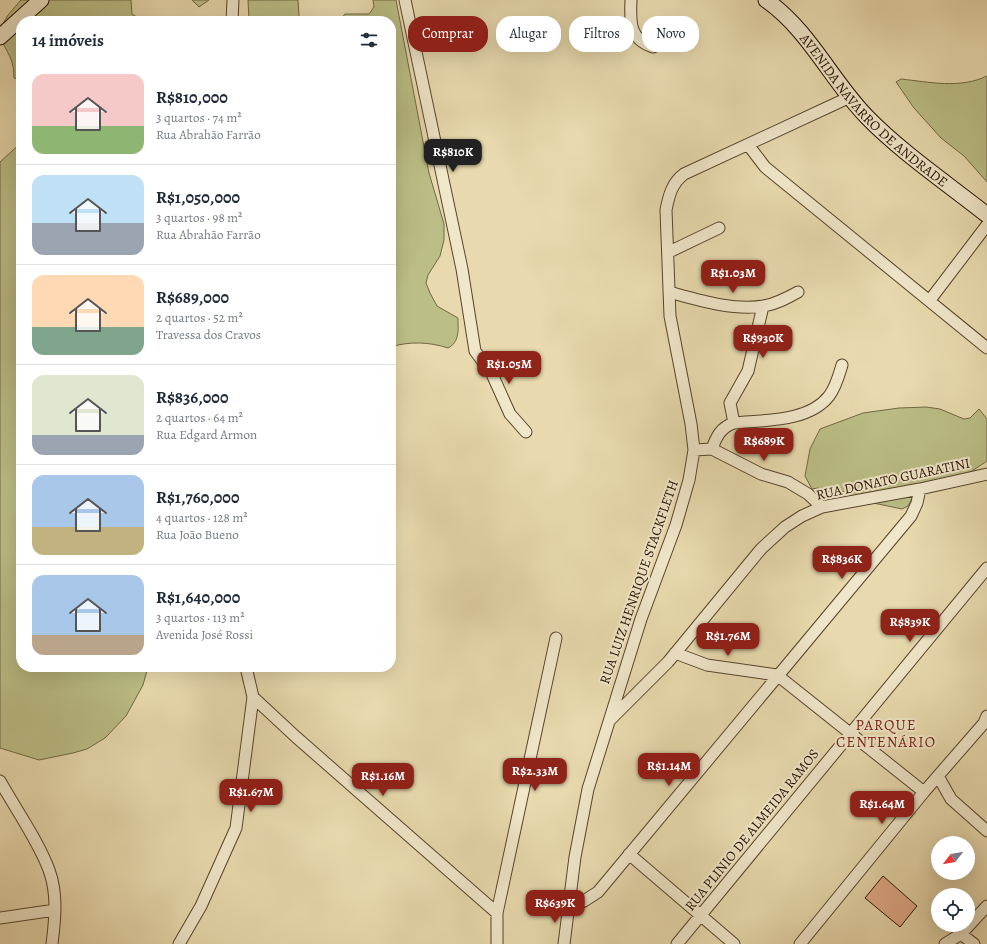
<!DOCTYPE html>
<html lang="pt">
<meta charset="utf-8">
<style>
:root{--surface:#fff;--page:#f2f2f3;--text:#1f2937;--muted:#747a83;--line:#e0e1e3;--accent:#8f2418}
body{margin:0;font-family:Alegreya,serif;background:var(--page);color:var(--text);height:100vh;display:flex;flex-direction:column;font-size:15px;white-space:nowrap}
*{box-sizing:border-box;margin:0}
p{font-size:13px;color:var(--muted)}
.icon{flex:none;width:22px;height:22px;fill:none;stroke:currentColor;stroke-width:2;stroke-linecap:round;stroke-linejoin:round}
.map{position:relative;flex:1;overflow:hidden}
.details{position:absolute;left:16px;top:16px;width:380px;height:656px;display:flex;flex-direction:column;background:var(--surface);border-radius:16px;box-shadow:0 4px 16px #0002}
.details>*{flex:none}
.guide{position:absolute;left:408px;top:16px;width:380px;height:36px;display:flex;gap:8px}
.needle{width:26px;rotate:239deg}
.controls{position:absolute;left:931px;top:836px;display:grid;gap:8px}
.controls a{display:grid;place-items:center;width:44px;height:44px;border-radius:50%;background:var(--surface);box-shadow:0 4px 16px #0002;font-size:20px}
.price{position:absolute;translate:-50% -34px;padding:0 9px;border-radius:8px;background:var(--accent);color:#fff;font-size:13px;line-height:26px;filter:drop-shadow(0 1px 2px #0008)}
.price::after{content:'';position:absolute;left:50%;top:24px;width:12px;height:9px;margin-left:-6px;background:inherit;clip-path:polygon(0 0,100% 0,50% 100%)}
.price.current{background:#222;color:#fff}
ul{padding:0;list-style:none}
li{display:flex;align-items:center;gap:12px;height:100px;padding:0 16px}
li+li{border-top:1px solid var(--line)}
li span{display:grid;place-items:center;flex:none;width:112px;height:80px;border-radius:12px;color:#555}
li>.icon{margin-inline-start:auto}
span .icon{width:48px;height:48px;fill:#fffc;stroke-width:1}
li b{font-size:17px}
h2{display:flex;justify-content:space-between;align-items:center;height:48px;padding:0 16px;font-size:17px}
.pill{padding:0 14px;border-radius:16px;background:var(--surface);box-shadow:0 4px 16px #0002;font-size:14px;line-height:36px}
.pill.current{background:var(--accent);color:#fff}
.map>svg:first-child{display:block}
.green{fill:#bbbe86;stroke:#716844}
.building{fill:#e3ac8a;stroke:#271101}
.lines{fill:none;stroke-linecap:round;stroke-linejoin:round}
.street-casing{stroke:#57432c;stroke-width:13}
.secondary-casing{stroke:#271101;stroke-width:17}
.street{stroke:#f0e7ca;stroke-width:11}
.secondary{stroke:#f0e7ca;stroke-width:15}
.labels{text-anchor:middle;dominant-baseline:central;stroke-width:4;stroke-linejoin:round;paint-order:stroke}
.street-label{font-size:14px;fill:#271101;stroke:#f0e7ca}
.neighbourhood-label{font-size:15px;letter-spacing:1px;fill:#7a1f14;stroke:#f0e7ca}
</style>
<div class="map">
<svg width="987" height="944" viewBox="0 0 987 944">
<rect width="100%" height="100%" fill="#e8daae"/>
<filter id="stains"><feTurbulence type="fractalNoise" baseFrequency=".005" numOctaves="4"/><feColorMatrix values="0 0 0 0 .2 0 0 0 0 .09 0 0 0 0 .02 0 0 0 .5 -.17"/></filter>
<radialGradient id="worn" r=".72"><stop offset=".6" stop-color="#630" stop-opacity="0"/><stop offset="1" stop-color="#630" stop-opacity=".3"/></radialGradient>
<path class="green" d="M21 0H131L132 14 143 21H21V80L14 78C15 54 0 48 0 29L8 15Z
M192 0H209L199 7Z
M248 0H298L299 16 303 21H249Z
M373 0H396L429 173 444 224V240L440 256 428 275 426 283 430 293 437 306 458 318C458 329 460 342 448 348 430 342 409 341 391 347V21H339L345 14H369L374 7Z
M987 76V182L964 156 941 138 914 108 896 82 901 79C929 82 960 89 987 76Z
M21 143V667H148L143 685 126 716 105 738 87 749 73 753 39 760 0 748V162Z
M926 407 940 409 964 419 970 418 979 409 987 419V461L963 477 914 495 908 506 902 509 859 500 838 489 826 492 818 488 812 489 805 476 810 449 820 429 863 413 899 408Z
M391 429 395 430V450L391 464Z"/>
<path class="building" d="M883 876 917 906 900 927 865 898Z"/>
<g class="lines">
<g class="street-casing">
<path id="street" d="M405 0 462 269 475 351 492 374 510 414 526 432
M631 0C630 22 629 39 653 47L682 35
M232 21 233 0
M749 146 765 167 987 348
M669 252 719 228
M669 292C698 300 733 311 764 306 776 304 787 298 798 292
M930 300 987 225
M734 423 730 403 748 371 763 306
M712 449C716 437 721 427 734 423 764 420 809 422 829 396 836 387 839 375 842 365
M694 450 712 449 761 474 788 482 808 494 822 507
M675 653 707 665 777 675 924 792
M253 697 296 737 497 913
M610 720 668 662 761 549 785 527 802 516 822 507 920 489 987 474
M938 776 951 799 987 831
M0 781C15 808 39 842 49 870 58 894 55 920 52 944
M629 854 734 944
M568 908 584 901 598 892 911 516 917 503 920 489
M0 918 55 910
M961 934 974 944
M179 944 201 906 236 828 253 697 246 667
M497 944V913L556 638
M564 944 575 857 588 789 641 619 676 525 689 480 694 450 691 424 670 316 666 210C669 195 672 183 684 174L850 97
M677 944 987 568
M800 944 924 792 984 723 987 716
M945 944 961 934 987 906"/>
</g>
<g class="secondary-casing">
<g id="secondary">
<path id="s1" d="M766 0C809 30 831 80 867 117 901 152 948 184 987 215"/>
<path d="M0 37 41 0"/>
</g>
</g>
<use href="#street" class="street"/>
<use href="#secondary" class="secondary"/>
</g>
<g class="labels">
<g class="street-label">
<text stroke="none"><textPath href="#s1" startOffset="155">AVENIDA NAVARRO DE ANDRADE</textPath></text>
<text transform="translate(893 479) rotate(-12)">RUA DONATO GUARATINI</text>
<text transform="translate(639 582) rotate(-71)">RUA LUIZ HENRIQUE STACKFLETH</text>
<text transform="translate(752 830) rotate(-51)">RUA PLINIO DE ALMEIDA RAMOS</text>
</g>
<g class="neighbourhood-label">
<text x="886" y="725">PARQUE<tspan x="886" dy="17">CENTENÁRIO</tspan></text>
</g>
</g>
<rect width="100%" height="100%" filter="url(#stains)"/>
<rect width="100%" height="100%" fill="url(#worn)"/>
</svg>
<div class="controls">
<a><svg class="needle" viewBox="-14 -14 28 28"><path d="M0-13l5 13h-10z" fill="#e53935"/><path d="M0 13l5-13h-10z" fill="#747a83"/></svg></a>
<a><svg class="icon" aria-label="locate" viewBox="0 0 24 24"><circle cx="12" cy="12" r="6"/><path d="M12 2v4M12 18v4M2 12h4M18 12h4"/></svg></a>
</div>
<b class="price current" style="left:453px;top:173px">R$810K</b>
<b class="price" style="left:733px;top:294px">R$1.03M</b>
<b class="price" style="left:763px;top:359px">R$930K</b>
<b class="price" style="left:509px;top:385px">R$1.05M</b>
<b class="price" style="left:764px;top:462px">R$689K</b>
<b class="price" style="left:842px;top:580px">R$836K</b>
<b class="price" style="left:910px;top:643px">R$839K</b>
<b class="price" style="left:728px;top:657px">R$1.76M</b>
<b class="price" style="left:669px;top:787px">R$1.14M</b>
<b class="price" style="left:535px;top:792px">R$2.33M</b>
<b class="price" style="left:383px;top:797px">R$1.16M</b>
<b class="price" style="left:251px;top:813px">R$1.67M</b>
<b class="price" style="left:882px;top:825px">R$1.64M</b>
<b class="price" style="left:555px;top:924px">R$639K</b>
<div class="guide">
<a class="pill current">Comprar</a>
<a class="pill">Alugar</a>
<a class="pill">Filtros</a>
<a class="pill">Novo</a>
</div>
<section class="details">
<h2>14 imóveis<svg class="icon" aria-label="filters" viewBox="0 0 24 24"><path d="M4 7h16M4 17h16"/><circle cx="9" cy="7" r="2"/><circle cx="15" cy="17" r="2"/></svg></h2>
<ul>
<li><span style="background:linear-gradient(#f6c9c9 65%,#8fb573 0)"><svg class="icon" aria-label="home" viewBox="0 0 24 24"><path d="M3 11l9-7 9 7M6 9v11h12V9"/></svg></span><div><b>R$810,000</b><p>3 quartos · 74 m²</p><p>Rua Abrahão Farrão</p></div></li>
<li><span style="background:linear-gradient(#bfe0f5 60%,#9aa5b1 0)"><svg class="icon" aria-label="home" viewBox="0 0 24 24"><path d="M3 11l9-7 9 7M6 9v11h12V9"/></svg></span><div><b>R$1,050,000</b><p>3 quartos · 98 m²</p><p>Rua Abrahão Farrão</p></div></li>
<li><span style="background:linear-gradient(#ffd9b3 65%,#7fa58c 0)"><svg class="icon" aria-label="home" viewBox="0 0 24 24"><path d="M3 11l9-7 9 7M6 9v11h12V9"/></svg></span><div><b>R$689,000</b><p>2 quartos · 52 m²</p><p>Travessa dos Cravos</p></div></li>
<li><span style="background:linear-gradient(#dfe7d0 75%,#9aa5b1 0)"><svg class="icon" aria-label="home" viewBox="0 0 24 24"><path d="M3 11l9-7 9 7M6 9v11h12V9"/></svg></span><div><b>R$836,000</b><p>2 quartos · 64 m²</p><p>Rua Edgard Armon</p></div></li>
<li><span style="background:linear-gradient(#a9c7e8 65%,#c2b280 0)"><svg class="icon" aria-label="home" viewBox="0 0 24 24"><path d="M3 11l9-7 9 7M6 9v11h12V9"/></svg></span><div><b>R$1,760,000</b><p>4 quartos · 128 m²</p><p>Rua João Bueno</p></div></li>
<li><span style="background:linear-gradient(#a9c7e8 75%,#b9a48a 0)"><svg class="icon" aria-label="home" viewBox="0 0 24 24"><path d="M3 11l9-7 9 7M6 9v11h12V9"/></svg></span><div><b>R$1,640,000</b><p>3 quartos · 113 m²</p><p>Avenida José Rossi</p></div></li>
</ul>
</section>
</div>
